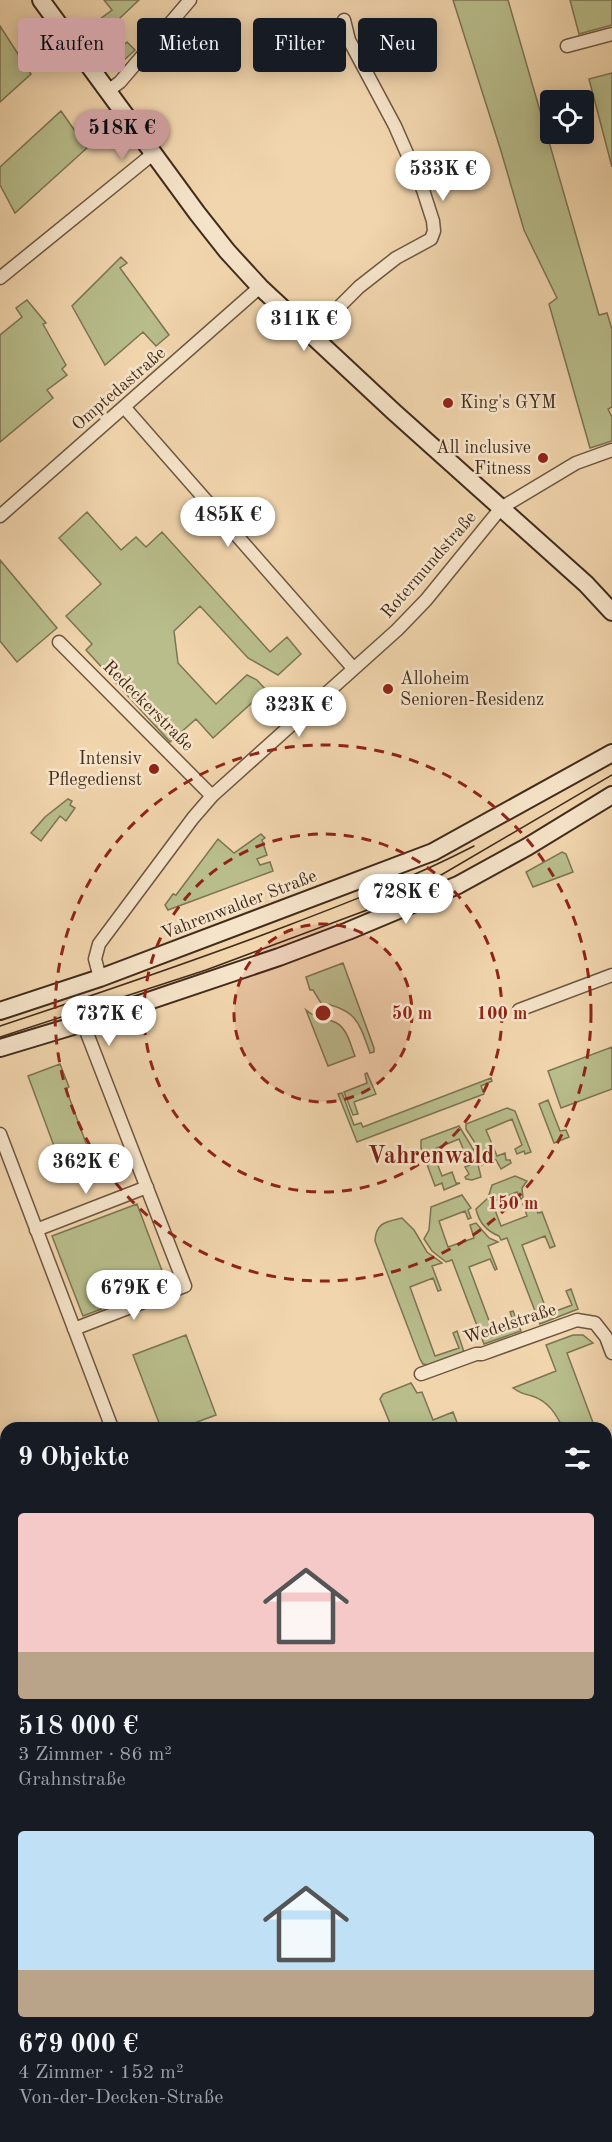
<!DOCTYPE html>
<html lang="de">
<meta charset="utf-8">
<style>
:root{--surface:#171b24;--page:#20242c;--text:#f1f3f6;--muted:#9ea1a6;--accent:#c59692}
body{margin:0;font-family:"Old Standard TT",serif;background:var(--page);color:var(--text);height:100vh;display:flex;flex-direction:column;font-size:22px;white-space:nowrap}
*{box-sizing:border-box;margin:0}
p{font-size:20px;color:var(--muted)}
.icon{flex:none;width:33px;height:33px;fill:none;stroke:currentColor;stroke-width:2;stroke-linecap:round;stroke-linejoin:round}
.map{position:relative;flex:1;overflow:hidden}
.sheet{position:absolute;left:0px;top:1422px;width:612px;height:720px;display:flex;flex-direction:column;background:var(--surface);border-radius:18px 18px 0 0;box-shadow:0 3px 15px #0003}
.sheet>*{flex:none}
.guide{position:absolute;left:18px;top:18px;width:576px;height:54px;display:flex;gap:12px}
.fabs{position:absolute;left:540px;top:90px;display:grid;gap:12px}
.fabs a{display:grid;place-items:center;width:54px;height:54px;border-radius:6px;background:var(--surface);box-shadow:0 3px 15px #0003;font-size:30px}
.price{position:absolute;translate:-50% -51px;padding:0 14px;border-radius:21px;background:#fff;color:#222;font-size:20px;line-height:39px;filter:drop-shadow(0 2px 3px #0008)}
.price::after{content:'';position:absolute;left:50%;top:36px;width:18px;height:14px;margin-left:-9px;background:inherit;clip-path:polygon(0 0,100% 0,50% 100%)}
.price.on{background:var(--accent);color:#111}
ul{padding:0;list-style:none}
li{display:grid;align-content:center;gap:12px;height:318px;padding:0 18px}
li span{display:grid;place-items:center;height:186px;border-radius:6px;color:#555}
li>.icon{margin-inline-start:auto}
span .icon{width:108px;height:108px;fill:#fffc;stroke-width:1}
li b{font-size:26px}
h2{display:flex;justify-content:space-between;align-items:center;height:72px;padding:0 18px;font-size:26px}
.tag{padding:0 21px;border-radius:6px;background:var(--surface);box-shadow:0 3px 15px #0003;font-size:21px;line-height:54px}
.tag.on{background:var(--accent);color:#111}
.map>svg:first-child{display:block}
.green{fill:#b8bd8b;stroke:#7c7453;stroke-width:1.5}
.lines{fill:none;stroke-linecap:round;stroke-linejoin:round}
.street-casing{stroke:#6d5640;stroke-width:15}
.secondary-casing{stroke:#412b1b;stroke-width:20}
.street{stroke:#f6e4ca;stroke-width:12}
.secondary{stroke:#f6e4ca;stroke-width:16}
.tram{stroke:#412b1b;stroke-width:1.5}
.ring{fill:none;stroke:#8f2418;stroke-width:3;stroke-dasharray:10 8}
.poi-dot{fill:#8f2418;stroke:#f6e4ca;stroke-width:2}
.labels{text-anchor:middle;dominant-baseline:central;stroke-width:5;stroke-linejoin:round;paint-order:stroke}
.street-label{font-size:18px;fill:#412b1b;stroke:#f6e4ca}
.poi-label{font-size:18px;fill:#412b1b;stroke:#f6e4ca;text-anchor:start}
.district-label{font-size:24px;font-weight:bold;fill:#7a1f14;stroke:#f6e4ca}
.centre{fill:#8f2418;stroke:#f6e4ca;stroke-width:3}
.ring-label{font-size:18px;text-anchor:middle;font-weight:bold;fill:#8f2418;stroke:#f6e4ca;stroke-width:5;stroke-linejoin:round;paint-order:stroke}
</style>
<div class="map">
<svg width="612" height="2142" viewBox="0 0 612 2142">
<rect width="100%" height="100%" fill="#f1d5ad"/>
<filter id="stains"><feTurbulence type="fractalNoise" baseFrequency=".00333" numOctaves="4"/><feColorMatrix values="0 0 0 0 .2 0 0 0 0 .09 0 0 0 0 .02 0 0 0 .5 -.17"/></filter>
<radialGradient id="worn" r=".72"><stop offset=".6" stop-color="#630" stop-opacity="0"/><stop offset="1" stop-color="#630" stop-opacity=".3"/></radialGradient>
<path class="green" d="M104 0H139L102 35 116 52 127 42 135 50 121 63 114 62 88 28 112 10Z
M453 0H508L599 315 607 313 612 329V407L608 409 612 417V441L590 448 549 304 557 298 524 230 501 151Z
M570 0H612V25L579 34Z
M0 26 31 74 0 102Z
M612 73V167L589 79Z
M61 111 87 148 15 213 0 185V167Z
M121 257 127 263 120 268 169 335 156 346 143 332 105 365 72 306Z
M27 300 46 323 43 324 66 365 62 369 67 375 47 390 53 398 0 442V335L22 317 16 308Z
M87 512 121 550 136 537 146 547 162 532 270 652 287 637 301 654 278 675 248 658 200 606 174 631 178 663 216 704 247 675 257 680 266 690 213 738 196 719 170 742 86 650 92 644 66 616 101 584 59 538Z
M0 560 57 628 17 662 0 641Z
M68 799 72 801 70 805 75 808 66 821 60 816 41 841 31 833 45 817Z
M261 834 265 838 262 840 267 855 257 859 260 865 270 862 273 871 168 910 165 905 173 894 176 895 218 839 234 853Z
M562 852 566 854 573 872 533 887 526 872Z
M343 963 374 1048V1052L370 1053C359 1022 356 1009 321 1003L313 990H310L306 977Z
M306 1010C317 1019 320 1017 332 1021 347 1025 350 1044 355 1056L328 1066Z
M612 1047V1089L561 1108 548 1071Z
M60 1064 69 1087 66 1089 96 1170 67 1181 28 1076Z
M367 1073 376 1094 354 1102 358 1114 353 1115 344 1092 367 1083 365 1074Z
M491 1078 492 1081 481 1086 484 1094 357 1142 338 1094 342 1093 354 1125 361 1123 363 1127Z
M548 1100 560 1131 566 1130 569 1137 554 1143 539 1104Z
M507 1108 515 1111 531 1152 525 1154 524 1151 517 1154 515 1149 522 1145 512 1119 486 1130 497 1156 505 1153 506 1160H510L511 1163 501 1169 496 1160H488L482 1165 479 1149 466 1129V1124Z
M459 1126 475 1152 481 1177 472 1180 466 1179 465 1177 469 1174 465 1167 470 1165 459 1139 432 1150 442 1176 452 1172 456 1183H460L444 1190 442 1183 435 1186 421 1148V1140Z
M515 1176 527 1181 522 1188 523 1198 521 1199 517 1192 492 1202 501 1226 527 1216 523 1204 533 1200 538 1213 542 1212 555 1246 550 1248 545 1236 522 1245 548 1314 572 1305 566 1291 571 1289 578 1309 540 1324 507 1238 501 1240 499 1236C486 1231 479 1223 476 1209L488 1198 492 1185Z
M462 1195 471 1208 468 1210 471 1218 468 1219 465 1211 439 1221 448 1247 474 1238 470 1225 476 1223 489 1238 498 1242 488 1246 497 1269 495 1270 490 1259 469 1267 494 1334 515 1326 510 1312 513 1311 521 1331 484 1344 452 1260 446 1262 432 1251 424 1239 429 1230 431 1207Z
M137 1204 167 1284 83 1316 52 1236Z
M402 1218 414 1230 427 1252 442 1263 432 1266 441 1290 438 1291 433 1278 410 1287 435 1356 459 1348 453 1333 457 1331 464 1352 429 1365 423 1364 420 1359 375 1241C376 1222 386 1222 402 1218Z
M186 1335 216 1415 181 1428H161L133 1355Z
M573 1335H583L593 1343 567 1353 595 1428H563C556 1414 548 1401 532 1396 524 1394 520 1393 513 1388L556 1371 546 1345Z
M411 1383 417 1393 422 1392 433 1420 453 1412 458 1425 450 1428H392L380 1399 383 1394Z
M0 1610 6 1626V1738L0 1728Z
M612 1768V1962L606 1967V1776Z
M6 2058V2120L0 2123V2061Z
M612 2098V2142H562L568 2136H606V2102Z"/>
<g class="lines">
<g class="street-casing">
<path id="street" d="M567 46 612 34
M108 91 120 82 190 0
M0 278 154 153
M311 335 359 287 396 258 431 239 434 231 433 221 423 190 395 126 349 40 344 20
M125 408 353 668
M0 516 260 287
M59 642 212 796
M100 978 95 959 99 944 193 818 212 796 397 630 426 600 501 508 576 463 612 450
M519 1010 612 975
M0 1134 112 1428
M36 1230 147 1187
M74 1329 185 1286 83 1023
M421 1374 476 1354H482L577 1320 595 1323 606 1337 612 1353
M606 1500 612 1497
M606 1748 612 1752
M0 1795 6 1791
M0 1869 6 1878
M606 1978 612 1972
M606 2010 612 2020
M0 2016 6 2012
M237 2136 244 2142
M73 2142 84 2136"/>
</g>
<g class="secondary-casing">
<path id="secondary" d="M41 0 197 213 227 251 260 287 394 412 586 584 612 612
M0 1011 100 978 433 852 612 753
M0 1048 83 1023 279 957 348 931 458 885 527 847 612 795
M0 1549 6 1564
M606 1716 612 1706
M496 2136 500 2142
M324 2142 328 2136"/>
</g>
<use href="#street" class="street"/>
<use href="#secondary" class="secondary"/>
<path class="tram" d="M0 1026C97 994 194 961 289 925 352 901 414 877 474 846
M0 1037 206 970 386 903 436 878 612 775"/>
</g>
<circle cx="323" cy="1013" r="89" fill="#8f2418" fill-opacity=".12"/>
<g class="ring">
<circle cx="323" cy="1013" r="89"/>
<circle cx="323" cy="1013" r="179"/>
<circle cx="323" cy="1013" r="268"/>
</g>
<g class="poi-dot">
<circle cx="448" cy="403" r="6"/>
<circle cx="543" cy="458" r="6"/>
<circle cx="388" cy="689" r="6"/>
<circle cx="154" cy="769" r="6"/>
</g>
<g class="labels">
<g class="street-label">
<text transform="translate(119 389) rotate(-41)">Omptedastraße</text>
<text transform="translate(429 565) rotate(-49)">Rotermundstraße</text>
<text transform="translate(148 706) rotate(45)">Redeckerstraße</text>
<text transform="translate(239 905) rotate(-21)">Vahrenwalder Straße</text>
<text transform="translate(510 1324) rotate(-18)">Wedelstraße</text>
</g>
<g class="poi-label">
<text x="460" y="403">King's GYM</text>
<text x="531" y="448" text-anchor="end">All inclusive<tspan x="531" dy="21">Fitness</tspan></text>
<text x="400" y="679">Alloheim<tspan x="400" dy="21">Senioren-Residenz</tspan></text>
<text x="142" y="759" text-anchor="end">Intensiv<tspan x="142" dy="21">Pflegedienst</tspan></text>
</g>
<g class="district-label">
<text x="431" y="1157">Vahrenwald</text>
</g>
</g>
<circle cx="323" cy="1013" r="9" class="centre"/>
<g class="ring-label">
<text x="412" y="1019">50 m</text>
<text x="502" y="1019">100 m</text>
<text x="513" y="1209">150 m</text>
</g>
<rect width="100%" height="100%" filter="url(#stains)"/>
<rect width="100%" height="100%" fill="url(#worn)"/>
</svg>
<div class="fabs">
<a><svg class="icon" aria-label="locate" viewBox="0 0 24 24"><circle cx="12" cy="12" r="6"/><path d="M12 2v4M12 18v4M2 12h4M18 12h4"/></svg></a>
</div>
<b class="price on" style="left:122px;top:161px">518K €</b>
<b class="price" style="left:443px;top:202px">533K €</b>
<b class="price" style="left:304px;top:352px">311K €</b>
<b class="price" style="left:228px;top:548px">485K €</b>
<b class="price" style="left:299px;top:738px">323K €</b>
<b class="price" style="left:406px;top:925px">728K €</b>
<b class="price" style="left:109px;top:1047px">737K €</b>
<b class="price" style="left:86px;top:1195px">362K €</b>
<b class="price" style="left:134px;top:1321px">679K €</b>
<div class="guide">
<a class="tag on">Kaufen</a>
<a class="tag">Mieten</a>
<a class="tag">Filter</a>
<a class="tag">Neu</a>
</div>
<section class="sheet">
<h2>9 Objekte<svg class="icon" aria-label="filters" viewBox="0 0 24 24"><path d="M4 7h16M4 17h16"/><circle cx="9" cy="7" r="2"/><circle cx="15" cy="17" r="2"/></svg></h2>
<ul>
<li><span style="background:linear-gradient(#f6c9c9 75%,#b9a48a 0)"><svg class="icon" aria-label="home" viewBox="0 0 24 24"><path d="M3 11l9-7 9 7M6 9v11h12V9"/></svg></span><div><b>518 000 €</b><p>3 Zimmer · 86 m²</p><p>Grahnstraße</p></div></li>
<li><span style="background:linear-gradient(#bfe0f5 75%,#b9a48a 0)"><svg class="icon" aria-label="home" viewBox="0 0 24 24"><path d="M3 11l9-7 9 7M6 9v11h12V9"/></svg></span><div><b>679 000 €</b><p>4 Zimmer · 152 m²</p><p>Von-der-Decken-Straße</p></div></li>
</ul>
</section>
</div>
